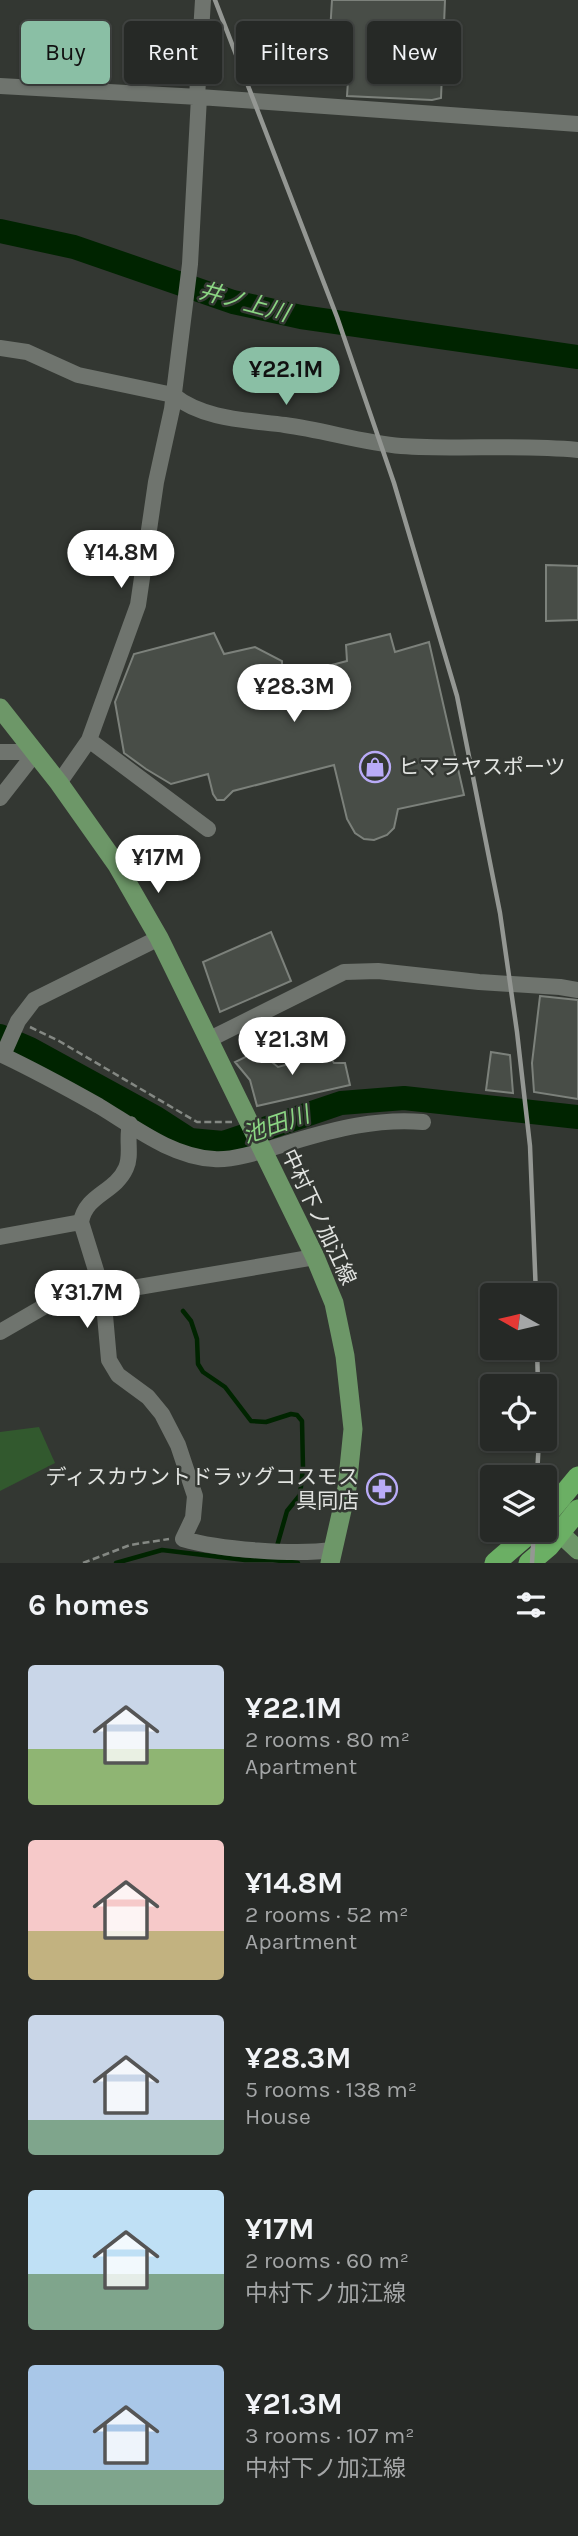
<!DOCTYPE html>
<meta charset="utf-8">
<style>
:root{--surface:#262926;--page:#2e312e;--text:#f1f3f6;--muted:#a4a6a7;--line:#424543;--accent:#8abfa5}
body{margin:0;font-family:Karla,"Noto Sans JP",sans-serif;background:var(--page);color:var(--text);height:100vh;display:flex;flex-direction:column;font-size:26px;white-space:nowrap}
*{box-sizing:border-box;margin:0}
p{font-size:23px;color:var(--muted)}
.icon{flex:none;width:38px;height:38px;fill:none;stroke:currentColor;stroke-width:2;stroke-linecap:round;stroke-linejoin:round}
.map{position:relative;height:1563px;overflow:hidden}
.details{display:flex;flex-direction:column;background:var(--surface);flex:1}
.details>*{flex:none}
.top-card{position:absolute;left:21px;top:21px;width:537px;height:63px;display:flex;gap:14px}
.needle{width:46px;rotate:278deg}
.tools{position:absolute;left:480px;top:1283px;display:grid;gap:14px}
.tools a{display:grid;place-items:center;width:77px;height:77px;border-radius:7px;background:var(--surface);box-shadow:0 2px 5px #0004,0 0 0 2px var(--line);font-size:35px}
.price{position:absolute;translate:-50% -60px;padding:0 16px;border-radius:24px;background:#fff;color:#222;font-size:23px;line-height:46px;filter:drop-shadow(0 2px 4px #0008)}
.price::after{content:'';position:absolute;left:50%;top:42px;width:21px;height:16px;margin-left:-10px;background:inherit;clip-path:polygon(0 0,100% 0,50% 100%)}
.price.current{background:var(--accent);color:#111}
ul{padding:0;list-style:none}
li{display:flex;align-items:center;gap:21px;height:175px;padding:0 28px}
li span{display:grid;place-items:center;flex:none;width:196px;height:140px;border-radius:7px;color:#555}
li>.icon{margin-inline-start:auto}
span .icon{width:84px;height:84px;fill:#fffc;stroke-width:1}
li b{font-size:30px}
h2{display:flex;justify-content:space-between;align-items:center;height:84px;padding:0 28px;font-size:30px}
.chip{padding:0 24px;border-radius:7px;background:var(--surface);box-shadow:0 2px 5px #0004,0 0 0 2px var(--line);font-size:24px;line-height:63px}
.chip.current{background:var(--accent);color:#111}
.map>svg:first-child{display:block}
.green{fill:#32592e}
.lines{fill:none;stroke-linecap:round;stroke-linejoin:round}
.stream{stroke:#002400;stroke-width:4.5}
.river{stroke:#002400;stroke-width:24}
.building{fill:#484d47;stroke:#7c817b;stroke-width:2}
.path{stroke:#848883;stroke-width:2.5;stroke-dasharray:7 3.5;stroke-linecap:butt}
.minor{stroke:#6f746e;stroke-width:16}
.major{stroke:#6d9768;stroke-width:19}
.highway{stroke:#6baf64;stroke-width:21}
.rail{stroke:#949793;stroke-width:4.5}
.labels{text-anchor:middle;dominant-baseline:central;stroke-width:5;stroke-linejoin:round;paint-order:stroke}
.poi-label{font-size:21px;fill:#e1e3e0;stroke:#333732;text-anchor:start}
.street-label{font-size:21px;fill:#e1e3e0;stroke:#333732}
.water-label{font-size:23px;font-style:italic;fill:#8bd583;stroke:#333732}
</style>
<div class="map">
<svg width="578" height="1563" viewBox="0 0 578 1563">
<rect width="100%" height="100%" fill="#333732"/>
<path class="green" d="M39 1427 55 1463 0 1491V1432Z"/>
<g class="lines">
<path class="stream" d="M183 1311 191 1321 197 1339 198 1364 203 1372 225 1387 251 1421 266 1422 291 1414 297 1415 302 1421 303 1468 300 1495 287 1511 273 1560
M116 1563 162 1550 245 1560H273L298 1563"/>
<path class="river" d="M0 231 74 247 233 302 301 317 578 357
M0 1036 30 1049 156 1118 190 1140 223 1143 341 1103 404 1098 578 1117"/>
</g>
<path class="building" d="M332 0H445L441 98 432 100 347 96 349 66 328 65Z
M546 565 578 566V620L546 621Z
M214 633 224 654 255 647 282 661V678L347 661 346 645 390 634 395 652 429 642 464 795 398 809 394 828 387 835 374 840 364 839 355 833 347 819 334 765 233 791 224 800H217L213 794 208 774 171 784 146 769 124 753 115 702 134 654Z
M271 932 291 981 220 1012 203 962Z
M540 996 578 1000V1099L534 1092 532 1063Z
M258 1051 278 1067 328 1054 334 1063H345L350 1085 257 1106 250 1080 235 1062Z
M491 1052 510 1055 513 1093 486 1090Z"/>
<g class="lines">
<path class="path" d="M30 1027 59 1041 197 1122H232
M83 1563 130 1545 169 1539"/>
<path class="minor" d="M0 86 199 97 578 124
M197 97 203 0
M0 348 27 352 78 375 173 395C204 420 248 420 285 425 324 430 363 443 401 446 460 450 519 444 578 450
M89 740 208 829
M0 752H36
M59 783 89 740 138 605 156 482 172 409 190 264 199 97
M0 798 36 752
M210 1039 344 972 378 971 479 982 560 987 578 990
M0 1054C34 1070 67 1088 99 1106 134 1127 172 1157 214 1159 235 1161 271 1148 292 1142 335 1129 378 1118 423 1122
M3 1055 18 1021 34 1000 159 938
M130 1124C126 1139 132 1155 126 1168 115 1193 86 1194 81 1222L103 1293 109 1360 118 1375 148 1397 162 1414 178 1445 195 1496 193 1518 183 1539C220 1550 295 1555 333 1550
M0 1237 81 1222
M0 1332 45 1306 103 1293 315 1257"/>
<path class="major" d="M0 708 59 783 117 865 159 938 315 1257 334 1303 345 1356 353 1429 347 1488 330 1563
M548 1522 578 1550"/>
<path class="highway" d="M544 1518 578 1477
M495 1563 533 1530
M529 1563 549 1546 578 1510"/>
<path class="rail" d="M215 0 337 317 394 483 457 696 500 913 517 1032 530 1146 536 1295
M537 1348 538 1386
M537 1477 539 1438
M532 1563 534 1530"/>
</g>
<defs>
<g id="shop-ring" transform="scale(1.575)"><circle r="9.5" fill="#333732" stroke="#b9abf7" stroke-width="1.5"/><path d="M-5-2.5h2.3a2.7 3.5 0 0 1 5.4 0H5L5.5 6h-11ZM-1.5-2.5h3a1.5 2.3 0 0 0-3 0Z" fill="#b9abf7"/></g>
<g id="pharmacy-ring" transform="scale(1.575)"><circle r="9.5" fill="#333732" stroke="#b9abf7" stroke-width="1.5"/><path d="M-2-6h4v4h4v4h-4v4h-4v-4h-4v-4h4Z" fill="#b9abf7"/></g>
</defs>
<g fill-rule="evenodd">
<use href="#shop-ring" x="375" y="767"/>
<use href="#pharmacy-ring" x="382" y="1489"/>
</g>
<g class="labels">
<g class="poi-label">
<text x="398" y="767">ヒマラヤスポーツ</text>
<text x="359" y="1477" text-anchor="end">ディスカウントドラッグコスモス<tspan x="359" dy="24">具同店</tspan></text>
</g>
<g class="street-label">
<text transform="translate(319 1217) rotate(65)">中村下ノ加江線</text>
</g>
<g class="water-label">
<text transform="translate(244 302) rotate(15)">井ノ上川</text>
<text transform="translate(276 1125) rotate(-19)">池田川</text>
</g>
</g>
</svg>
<div class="tools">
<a><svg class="needle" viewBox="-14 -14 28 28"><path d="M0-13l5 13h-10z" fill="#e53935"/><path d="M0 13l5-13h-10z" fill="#a4a6a7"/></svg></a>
<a><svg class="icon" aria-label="locate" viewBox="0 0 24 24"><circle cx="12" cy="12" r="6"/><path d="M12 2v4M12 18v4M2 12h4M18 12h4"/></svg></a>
<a><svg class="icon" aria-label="layers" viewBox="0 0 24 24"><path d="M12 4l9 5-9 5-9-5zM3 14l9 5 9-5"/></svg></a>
</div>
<b class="price current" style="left:286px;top:407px">¥22.1M</b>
<b class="price" style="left:121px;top:590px">¥14.8M</b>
<b class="price" style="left:294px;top:724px">¥28.3M</b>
<b class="price" style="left:158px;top:895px">¥17M</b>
<b class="price" style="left:292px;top:1077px">¥21.3M</b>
<b class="price" style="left:87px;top:1330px">¥31.7M</b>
<div class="top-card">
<a class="chip current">Buy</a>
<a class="chip">Rent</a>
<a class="chip">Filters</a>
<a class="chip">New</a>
</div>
</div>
<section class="details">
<h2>6 homes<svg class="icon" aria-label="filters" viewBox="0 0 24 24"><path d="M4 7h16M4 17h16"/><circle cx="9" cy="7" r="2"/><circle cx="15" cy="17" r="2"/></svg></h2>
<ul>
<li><span style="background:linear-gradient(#c9d6e8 60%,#8fb573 0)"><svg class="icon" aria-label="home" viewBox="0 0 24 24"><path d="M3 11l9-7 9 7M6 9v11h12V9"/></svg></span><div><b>¥22.1M</b><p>2 rooms · 80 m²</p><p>Apartment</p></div></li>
<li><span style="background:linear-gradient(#f6c9c9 65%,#c2b280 0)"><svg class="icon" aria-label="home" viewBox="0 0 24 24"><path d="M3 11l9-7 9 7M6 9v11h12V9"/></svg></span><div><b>¥14.8M</b><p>2 rooms · 52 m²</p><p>Apartment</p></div></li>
<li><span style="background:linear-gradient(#c9d6e8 75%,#7fa58c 0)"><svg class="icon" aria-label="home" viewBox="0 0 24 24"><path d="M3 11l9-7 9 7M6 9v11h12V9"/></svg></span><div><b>¥28.3M</b><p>5 rooms · 138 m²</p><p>House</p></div></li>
<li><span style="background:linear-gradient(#bfe0f5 60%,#7fa58c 0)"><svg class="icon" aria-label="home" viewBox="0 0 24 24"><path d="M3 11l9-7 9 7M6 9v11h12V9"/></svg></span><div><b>¥17M</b><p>2 rooms · 60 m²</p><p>中村下ノ加江線</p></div></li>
<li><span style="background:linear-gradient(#a9c7e8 75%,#7fa58c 0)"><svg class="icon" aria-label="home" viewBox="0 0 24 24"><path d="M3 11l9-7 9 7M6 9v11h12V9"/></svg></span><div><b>¥21.3M</b><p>3 rooms · 107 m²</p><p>中村下ノ加江線</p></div></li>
</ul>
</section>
